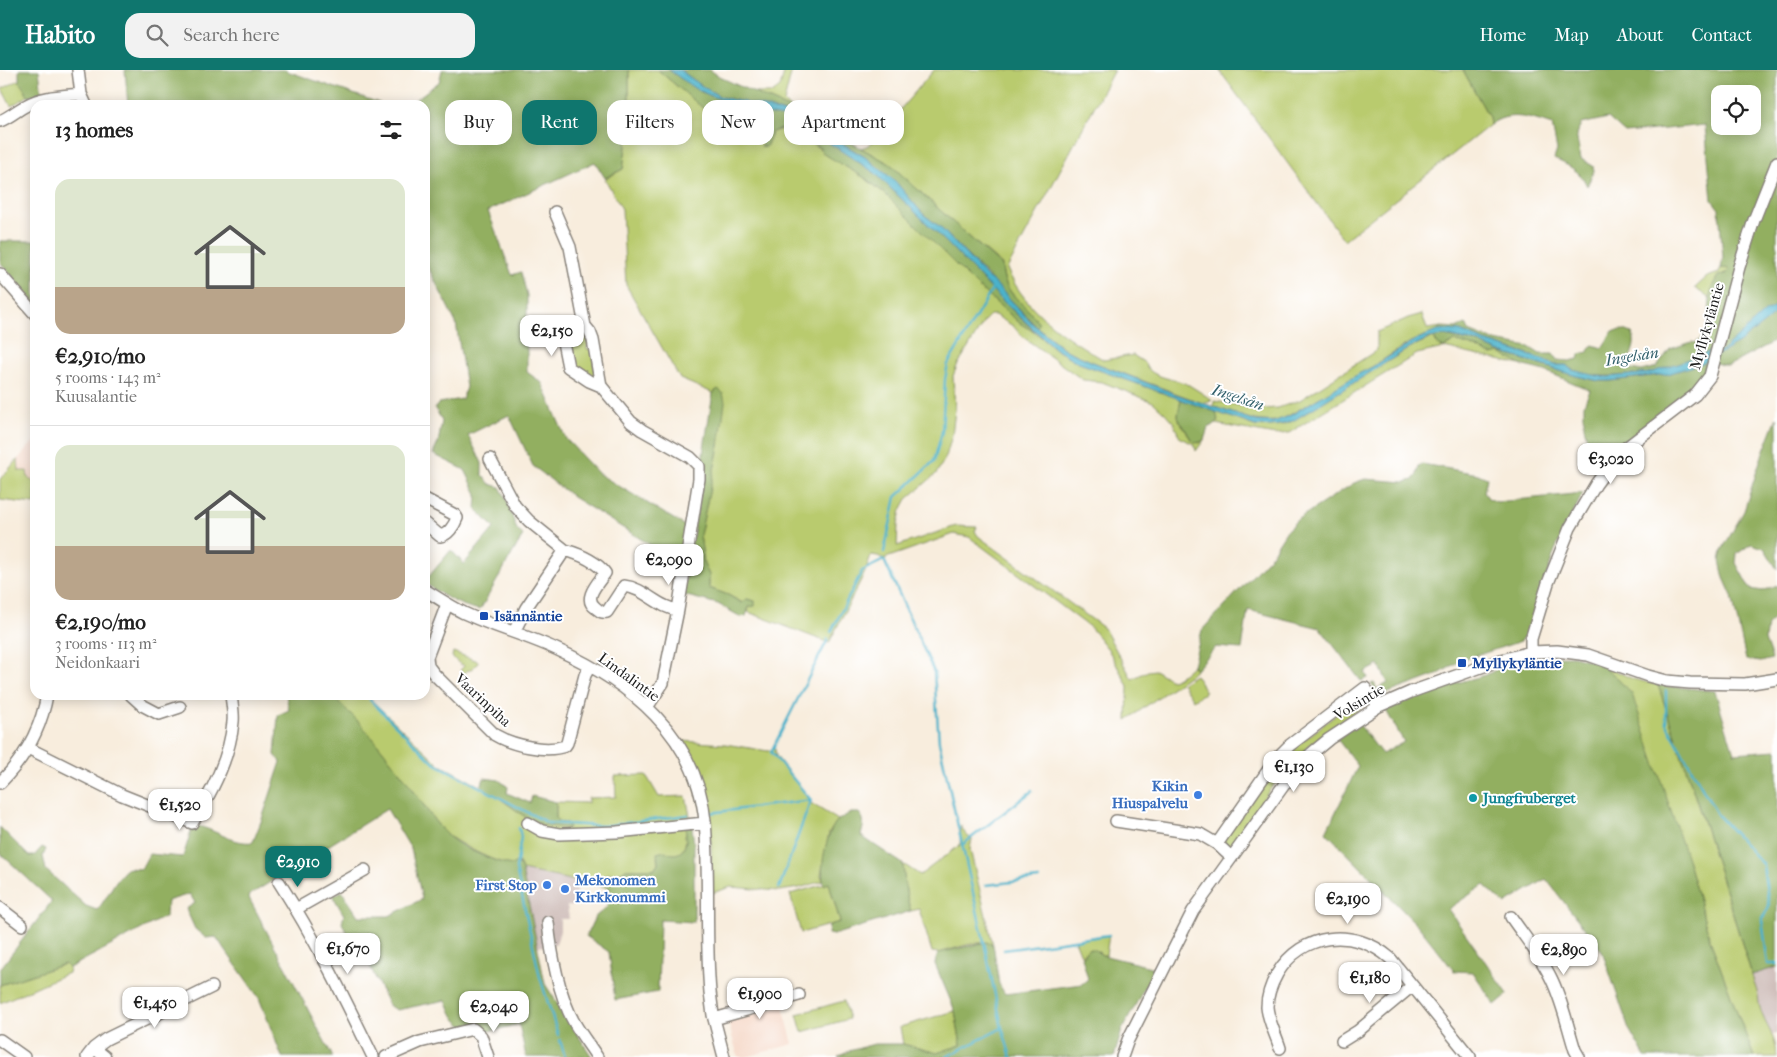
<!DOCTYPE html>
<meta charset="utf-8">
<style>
:root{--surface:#fff;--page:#f2f2f2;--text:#222;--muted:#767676;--line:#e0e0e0;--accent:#0f766e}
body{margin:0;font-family:"IM FELL French Canon",serif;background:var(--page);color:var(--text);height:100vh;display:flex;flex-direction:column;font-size:19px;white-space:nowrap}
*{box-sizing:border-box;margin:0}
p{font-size:16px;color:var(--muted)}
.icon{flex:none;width:28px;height:28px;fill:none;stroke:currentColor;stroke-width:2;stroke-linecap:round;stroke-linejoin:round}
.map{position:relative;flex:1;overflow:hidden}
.sheet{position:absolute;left:30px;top:30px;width:400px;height:600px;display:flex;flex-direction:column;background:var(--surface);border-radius:15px;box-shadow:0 2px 12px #0003}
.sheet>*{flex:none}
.banner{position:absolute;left:445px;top:30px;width:475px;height:45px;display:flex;gap:10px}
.tools{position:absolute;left:1711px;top:15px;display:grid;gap:10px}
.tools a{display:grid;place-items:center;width:50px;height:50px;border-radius:10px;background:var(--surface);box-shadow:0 2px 12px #0003;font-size:25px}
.price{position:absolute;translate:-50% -42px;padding:0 11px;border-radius:10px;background:#fff;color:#222;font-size:16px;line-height:32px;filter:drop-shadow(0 1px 2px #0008)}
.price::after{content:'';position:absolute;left:50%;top:30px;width:15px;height:11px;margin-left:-8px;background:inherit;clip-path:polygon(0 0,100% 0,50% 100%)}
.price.current{background:var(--accent);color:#fff}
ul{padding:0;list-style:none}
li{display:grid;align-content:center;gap:10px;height:265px;padding:0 25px}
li+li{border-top:1px solid var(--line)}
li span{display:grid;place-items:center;height:155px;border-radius:15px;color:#555}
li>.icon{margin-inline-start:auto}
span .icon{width:90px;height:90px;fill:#fffc;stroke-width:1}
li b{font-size:21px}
h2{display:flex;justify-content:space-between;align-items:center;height:60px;padding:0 25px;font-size:21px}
.tag{padding:0 18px;border-radius:15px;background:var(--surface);box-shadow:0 2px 12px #0003;font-size:18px;line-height:45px}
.tag.current{background:var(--accent);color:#fff}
header{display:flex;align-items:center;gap:30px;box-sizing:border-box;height:70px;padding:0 25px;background:var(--accent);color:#fff}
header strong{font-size:24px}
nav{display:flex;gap:28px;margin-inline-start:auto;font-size:18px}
.search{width:350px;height:45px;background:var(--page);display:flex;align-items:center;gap:12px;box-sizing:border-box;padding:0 18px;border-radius:15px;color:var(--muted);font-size:19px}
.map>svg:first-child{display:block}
.built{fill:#f4d3c0}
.industrial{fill:#d0c0bc}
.green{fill:#b9cb6e;stroke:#6a7445}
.forest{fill:#92af61;stroke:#57663e;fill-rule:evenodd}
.water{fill:#4cb2cb;stroke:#346774}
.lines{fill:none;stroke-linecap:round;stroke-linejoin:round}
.stream{stroke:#4cb2cb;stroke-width:2.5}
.minor-casing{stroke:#8a847c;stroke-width:14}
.minor{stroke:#fff;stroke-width:11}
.transit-dot{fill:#1a4fb4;stroke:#fff;stroke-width:2}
.shop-dot{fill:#3f7fe0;stroke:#fff;stroke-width:2}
.culture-dot{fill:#0f9aa8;stroke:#fff;stroke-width:2}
.labels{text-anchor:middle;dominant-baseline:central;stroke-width:4;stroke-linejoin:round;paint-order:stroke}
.street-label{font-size:15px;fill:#1c1c1c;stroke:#fff}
.transit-label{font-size:15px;font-weight:bold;fill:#164399;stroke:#fff;text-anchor:start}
.shop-label{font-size:15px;font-weight:bold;fill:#366cbe;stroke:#fff;text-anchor:end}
.culture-label{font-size:15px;font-weight:bold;fill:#0d838f;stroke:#fff;text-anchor:start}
.water-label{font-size:16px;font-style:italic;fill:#32606b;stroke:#fff}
</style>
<header>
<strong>Habito</strong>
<div class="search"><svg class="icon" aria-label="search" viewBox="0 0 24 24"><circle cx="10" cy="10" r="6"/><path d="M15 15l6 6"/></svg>Search here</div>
<nav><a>Home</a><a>Map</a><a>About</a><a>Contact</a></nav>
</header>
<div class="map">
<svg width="1777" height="987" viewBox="0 0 1777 987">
<rect width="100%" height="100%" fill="#fff"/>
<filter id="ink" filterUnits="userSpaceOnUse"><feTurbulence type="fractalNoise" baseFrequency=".02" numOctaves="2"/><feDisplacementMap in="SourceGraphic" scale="10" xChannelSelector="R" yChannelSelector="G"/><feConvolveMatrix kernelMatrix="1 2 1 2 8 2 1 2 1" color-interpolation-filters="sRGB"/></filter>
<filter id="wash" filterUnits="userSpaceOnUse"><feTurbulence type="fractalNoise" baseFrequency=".0096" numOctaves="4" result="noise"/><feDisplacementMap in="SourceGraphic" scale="20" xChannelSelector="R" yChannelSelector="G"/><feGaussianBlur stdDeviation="1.12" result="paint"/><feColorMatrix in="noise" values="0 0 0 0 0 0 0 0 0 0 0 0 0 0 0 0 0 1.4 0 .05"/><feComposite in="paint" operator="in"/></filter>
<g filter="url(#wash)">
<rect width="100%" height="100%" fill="#f8eddd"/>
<path class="built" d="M35 370V434L0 430V409Z
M783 936 793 974 746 987H738L728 952Z"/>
<path class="industrial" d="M522 800 578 812 573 836H567L569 849H560V861L556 874 537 877Z
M1777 897V963L1772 964 1768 959 1762 946 1752 905Z"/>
<path class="green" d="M629 0H658L678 17 725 44 744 50 765 62 762 76H766L772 62 781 59 797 65 819 78 825 84 865 108 884 123 976 215 1021 254 1031 260 1034 261 1055 279 1079 293 1179 328 1181 330 1178 346 1180 351 1191 370 1199 373 1204 370 1196 381 1194 374 1180 368 1173 352 1165 343 1153 332 1102 312 1083 310 1023 267 1013 256 995 245H990L985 250 957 296 953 306 955 340 952 365 946 387 936 404 907 429 901 440 898 454 897 476 956 456 977 457 975 461 978 466 1104 558 1132 609 1148 601 1155 600 1171 610C1180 608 1186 601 1193 595L1196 600 1127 650 1128 616 1108 579 1091 558 969 467 954 464 886 488V490L878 486 871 485 865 502 829 573 748 542 749 537 755 531 747 529 743 533 728 525 709 518V505L704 494 700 465 719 376 718 319 713 323 680 309 626 215 622 139 605 109 623 99 629 53Z
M785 0H792L784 32 792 40 755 23H772L780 17Z
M934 0H1114L1007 199C1026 242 1066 267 1104 290L1133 285 1145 293C1150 309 1176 308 1189 315 1197 320 1205 325 1212 330L1202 333 1093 292 1066 280 1037 257 1038 254C1024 229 1004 228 1002 195L967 165 890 94 861 78 867 76 874 70Z
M1219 0H1463L1489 47 1490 55 1344 170Z
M19 10 28 26 11 36 2 19Z
M1721 198 1730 199 1712 217 1710 229 1695 218 1707 207 1719 203Z
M1422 244 1427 259 1441 257 1435 262 1410 272 1372 297 1281 350C1258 355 1236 344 1214 337V331L1261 339 1278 338 1300 330 1377 280V262L1408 248Z
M583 259 591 275 587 276V279H592L596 309 574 299 566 263Z
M1434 267 1437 274 1444 278 1455 271 1477 278 1492 285 1500 283 1513 290 1520 295 1444 278 1417 284 1289 363 1275 365 1216 354 1218 351 1215 341 1255 356 1282 355 1303 345 1328 328 1411 277Z
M18 389 19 401H27L28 408 35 413V434L0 430V409Z
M453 582 478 591V593L469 601 468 600 464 604 460 600 464 596 462 594 461 595 452 587Z
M1599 593 1633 609 1658 615C1693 718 1726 821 1758 925 1759 952 1777 962 1777 987H1754L1710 870 1688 792Z
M1195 605 1206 622 1193 630 1182 613Z
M331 625H366L439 694 491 722 528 749 552 757 559 752 556 748V732L588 733V728L616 727 615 706 646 705 659 727 686 726 692 756 685 765C687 776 683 785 670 785L668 782 657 787 658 793 654 799H626L620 803 607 804 606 814 610 818 522 800 519 792C517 793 513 795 512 795 499 795 452 771 443 761 431 748 422 732 411 718 387 685 362 652 331 625Z
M1360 626H1365L1368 630V633C1347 647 1325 661 1306 679 1276 706 1254 743 1230 776L1224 775V767L1277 691Z
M682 671 725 674 768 681 775 679 776 686 807 726 809 732 838 750 829 763 821 805 823 811 799 818 779 821 731 817 712 823 711 772Z
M961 756 966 765 972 769 970 779 993 875C980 868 952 880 938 883L932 882 919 839 911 841C906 828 904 808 903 794L920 805 960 775Z
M829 813 840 852 801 863 790 824Z
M1109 865 1106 885H1102L1099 882H1084L1082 887 1075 870Z
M65 894 69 898 68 903 0 933V915Z
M844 931 849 949 802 962 797 944Z
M955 941 961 975 937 983 903 974 900 957Z"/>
<path class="forest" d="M19 0H39L42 25 28 26 19 10Z
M125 0H284L385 35H128Z
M442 0H629V54L623 99 605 108 595 92 488 141 512 205 521 202 527 225V302L542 313 566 369 599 404 687 457 681 494 573 427 533 396 509 345 468 365 482 393V405L490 414 500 417 505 426 517 460 523 465 480 540C459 536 443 526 425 513V511L451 480 464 494 494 458 476 439 477 424 465 400 433 384 438 373 442 351 435 338 439 333 462 329 466 317 456 253 425 191V35H408L439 12Z
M658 0H669L701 22 787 48 808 59 875 103 948 174 1004 232 1034 261 1031 260 1021 254 976 215 884 123 865 108 824 84 819 77 797 65 781 59 772 62 766 77 761 76 764 62 744 50 705 40Z
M680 0H710L722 8 792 40 890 94 967 165 1002 196C1004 228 1024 229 1039 254L1037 257 940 157 923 144 895 111 865 87 798 47 758 35 721 27 702 16Z
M1463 0H1777V270L1728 296 1710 292 1699 314 1689 324 1603 392 1589 375 1584 357V335L1590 320 1545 301 1520 295 1513 290 1500 283 1492 285 1477 278 1455 271 1444 278 1437 274 1434 267 1444 266 1479 273 1497 281 1576 306 1599 311H1610L1668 304 1709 282C1693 290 1668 299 1650 303 1630 306 1581 311 1566 295H1555L1541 289 1485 271 1460 261 1435 262 1441 257 1458 258 1466 254 1469 261 1495 271 1529 277 1540 284H1553L1557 290 1570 291 1578 289 1580 284 1588 282 1589 278 1593 275 1602 278 1613 261 1624 260 1632 263C1638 274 1630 287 1625 298L1642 301 1657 297 1670 279 1692 272 1695 273C1713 263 1708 246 1710 229 1710 220 1713 214 1718 206L1725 205 1730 199 1721 198 1723 188 1719 139 1712 130 1705 55 1625 63 1608 48 1581 54 1576 64 1581 89 1593 96 1594 101 1587 116C1581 101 1568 95 1554 89L1557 80 1552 55C1531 48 1508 40 1490 55L1489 47ZM1720 24H1752V56H1720Z
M0 171H35V233L0 192Z
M718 319 723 323 725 332 719 376 700 465 704 494 709 505V518L728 525 742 533 747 529 755 531V536L749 537 746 546 741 547 718 534 683 525 703 403V384L713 323Z
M1179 328 1215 341C1220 351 1217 354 1208 358L1204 370C1192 378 1190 366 1184 357 1182 354 1179 351 1178 347 1178 341 1180 335 1181 330Z
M1777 347V499L1764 478 1751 474 1737 484 1736 493 1750 519 1763 521 1777 515V546L1767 555 1765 570 1772 589 1761 592 1746 590 1732 526 1724 508 1720 491 1722 480 1744 441 1760 391Z
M1422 394 1478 404 1487 408 1484 422 1488 428 1497 432 1583 423 1555 480 1527 564 1521 571 1460 591 1437 605 1380 626 1371 614 1374 613 1377 619 1388 613 1379 595 1365 602 1368 608 1361 611 1320 558 1248 540 1242 579 1216 577 1196 600 1193 595 1202 560 1269 488 1287 460 1298 449 1354 413 1365 409 1405 412 1413 410 1417 404 1419 396Z
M1573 586 1599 593 1614 605 1632 624 1688 792 1710 870 1754 987H1645L1629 959 1602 881 1546 809 1505 834 1484 815 1448 839 1508 924 1495 935 1473 902 1454 901 1419 857 1326 762 1358 696 1337 669 1358 653 1382 684 1404 672 1384 637 1427 621 1486 605 1505 595 1530 587Z
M1658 615 1715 621 1734 683 1777 680V897L1752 905C1722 808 1691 711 1658 615Z
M286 625H331C362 652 388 686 412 718 422 732 432 749 444 762 458 777 492 791 512 795L517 791 522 800 545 914 592 987H526L519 954C498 959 476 969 457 951 452 946 449 936 446 930L397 940 389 936 367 890 356 879 342 853 344 845 333 826 342 821 358 846H389L422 829 411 779 387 739 248 826 333 987H282L259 928 216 867 206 868 195 859 186 839 195 833 190 824 167 831 166 846 69 898 65 894 0 915V899L52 831 0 783V757L29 786H34L42 777 46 779 43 786 46 800 86 836 97 840C109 826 114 809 128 798L141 799 149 784 183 787 193 755C214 758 233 775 253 772L262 749 281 692 275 685 278 645 289 640Z
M484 708 499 710 508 717 507 723 530 733 532 726 556 732V748L559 752 567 753 569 758C556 757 538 756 527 748 512 737 498 726 481 717Z
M851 743H859C866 750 863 757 861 766L903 794C904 808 906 828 911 841L833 865 828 864 829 855 840 852 829 813 824 815C819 800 826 763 837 751 841 748 846 745 851 743Z
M692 756 694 774V852L660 850 658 922 615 930 609 882 586 866 595 847 607 837 610 818 606 814V806L620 803 626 799H654L658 793 657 783 665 781C673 786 682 785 685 775 687 770 685 763 686 758Z
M987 872 993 875 994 880 999 914 1005 924 1082 914 1088 909 1082 887 1088 879H1093L1102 885 1155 898 1122 960 1114 987H838L849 981 874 974H903L937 983 961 975 955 941 935 894 938 883Z"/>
<path class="water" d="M669 0H680L702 16 721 27 758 35 798 47 865 87 895 111 923 144 940 157 987 207 994 212 1033 254 1066 280 1093 292 1176 324 1256 351 1273 352 1289 346 1360 303 1372 297 1417 269 1437 261 1451 260 1460 261 1485 271 1541 289 1555 295H1566L1572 300 1598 306 1607 307 1650 303 1709 282 1723 280 1765 242 1777 236V243L1739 273 1703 293 1668 304 1610 311H1599L1576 306 1497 281 1479 273 1452 267 1444 266 1430 268 1411 277 1293 351C1280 356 1269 357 1255 356L1079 293 1055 279 1004 232 948 174 875 103 808 59 787 48 753 41 711 26 694 18Z"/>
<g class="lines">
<path class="stream" d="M884 482 896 427 934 391 942 362 945 309 948 294 993 218
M831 562 862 501 884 490 934 602 939 672 983 867 1002 958 1011 987
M1666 621V653L1717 744 1763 795 1769 836 1762 850 1768 894H1777
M370 630 434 693 548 753 603 756 688 745
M710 743 811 730 771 682 828 569
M519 758 521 767 516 799 540 907 558 965
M962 775 1032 721
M986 815 1039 809
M779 818 811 730
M1004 880 1109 865
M560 970 565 987
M946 987 1002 958"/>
</g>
</g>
<g filter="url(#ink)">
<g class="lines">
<g class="minor-casing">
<path id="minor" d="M78 0 81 24 86 35
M0 51C10 47 17 40 27 35 42 26 64 26 81 24
M555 142 570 177 585 256 590 262 593 270 601 316 631 352 642 360 690 387 699 396V409L678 540 663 613 648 636
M0 204 35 244
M585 256 569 259 564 263 563 272 568 297 589 311 601 316
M490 389 515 436 529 451 565 480 526 538 514 562
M425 429 455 445 457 448C454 456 448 465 440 466L425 453
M565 480C579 484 596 491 605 503 598 513 582 529 596 538 600 541 601 543 607 542L624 516C645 518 658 538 678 540
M425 520C438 528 450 536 464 543 494 557 526 565 556 579 630 612 697 666 705 751 710 808 705 866 710 922L713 945 724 987
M447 534 427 587 428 596 434 604 495 665C512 675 546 683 565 676L567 673 585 605 590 596
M1531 582V569L1548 513 1570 458 1596 414 1619 383 1695 325 1710 306 1739 197 1754 150 1777 92
M131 625 142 635 159 644 180 637
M28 678 122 725 192 753C211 724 230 687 233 652 234 644 232 634 231 625
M0 713C25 688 41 659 47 625
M1116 751 1200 764 1217 774 1231 787
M528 753 542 761 559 764 617 762 705 753
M1217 774 1276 689 1290 675 1365 618 1379 636
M279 812C315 868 344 927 373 987
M0 838 22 855
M296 839 365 800
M1511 847C1524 866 1539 884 1550 906 1562 929 1567 955 1575 980L1579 987
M548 852C551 883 559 927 575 954 582 966 590 976 597 987
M714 949 799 925
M0 970 24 987
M1342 971 1358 961 1412 916
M94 978 105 987
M1280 978C1276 965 1268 950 1267 937 1267 926 1272 913 1277 904 1302 862 1354 857 1390 888L1470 987
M87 987 94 978 106 969 212 917
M386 987 420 972 473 959 481 966 488 987
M1122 987 1128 970 1193 841 1276 726 1294 701 1312 683 1329 669 1379 636 1411 622 1498 591 1531 582 1557 581 1588 585 1648 606 1667 611 1690 613 1745 614 1777 609"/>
</g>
<use href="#minor" class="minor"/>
</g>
</g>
<g class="transit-dot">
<rect x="479" y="541" width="10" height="10" rx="2.5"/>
<rect x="1457" y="588" width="10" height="10" rx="2.5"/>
</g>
<g class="shop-dot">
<circle cx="1198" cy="725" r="5"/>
<circle cx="547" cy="815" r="5"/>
<circle cx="565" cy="819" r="5"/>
</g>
<circle class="culture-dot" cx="1473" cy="728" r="5"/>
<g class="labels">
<g class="street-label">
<text transform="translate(1707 256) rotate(-74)">Myllykyläntie</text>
<text transform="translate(629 607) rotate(36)">Lindalintie</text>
<text transform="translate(483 630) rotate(43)">Vaarinpiha</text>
<text transform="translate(1359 632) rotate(-31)">Volsintie</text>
</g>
<g class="transit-label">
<text x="494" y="546">Isännäntie</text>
<text x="1472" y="593">Myllykyläntie</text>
</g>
<g class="shop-label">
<text x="1188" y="716">Kikin<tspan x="1188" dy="17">Hiuspalvelu</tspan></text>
<text x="575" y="810" text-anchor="start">Mekonomen<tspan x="575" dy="17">Kirkkonummi</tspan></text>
<text x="537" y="815">First Stop</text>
</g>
<g class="culture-label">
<text x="1483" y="728">Jungfruberget</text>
</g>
<g class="water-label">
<text transform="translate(1632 286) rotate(-9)">Ingelsån</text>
<text transform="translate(1238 327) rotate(18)">Ingelsån</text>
</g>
</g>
</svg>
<div class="tools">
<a><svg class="icon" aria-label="locate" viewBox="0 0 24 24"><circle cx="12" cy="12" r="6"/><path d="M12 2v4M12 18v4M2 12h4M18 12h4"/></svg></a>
</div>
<b class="price" style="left:552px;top:287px">€2,150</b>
<b class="price" style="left:1611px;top:415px">€3,020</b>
<b class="price" style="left:669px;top:516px">€2,090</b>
<b class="price" style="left:1294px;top:723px">€1,130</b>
<b class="price" style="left:180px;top:761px">€1,520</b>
<b class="price current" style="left:298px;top:818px">€2,910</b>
<b class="price" style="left:1348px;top:855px">€2,190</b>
<b class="price" style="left:348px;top:905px">€1,670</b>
<b class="price" style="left:1564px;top:906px">€2,890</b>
<b class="price" style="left:1370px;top:934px">€1,180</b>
<b class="price" style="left:760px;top:950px">€1,900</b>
<b class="price" style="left:155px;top:959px">€1,450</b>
<b class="price" style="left:494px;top:963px">€2,040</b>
<div class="banner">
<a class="tag">Buy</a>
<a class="tag current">Rent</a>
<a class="tag">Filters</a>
<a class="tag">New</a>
<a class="tag">Apartment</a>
</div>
<section class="sheet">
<h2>13 homes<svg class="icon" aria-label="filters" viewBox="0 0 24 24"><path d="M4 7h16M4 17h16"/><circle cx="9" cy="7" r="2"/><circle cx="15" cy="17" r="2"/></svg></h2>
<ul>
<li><span style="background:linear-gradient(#dfe7d0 70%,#b9a48a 0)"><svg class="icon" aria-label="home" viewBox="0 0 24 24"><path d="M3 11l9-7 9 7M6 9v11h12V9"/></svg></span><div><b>€2,910/mo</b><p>5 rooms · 143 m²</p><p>Kuusalantie</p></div></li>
<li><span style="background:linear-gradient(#dfe7d0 65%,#b9a48a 0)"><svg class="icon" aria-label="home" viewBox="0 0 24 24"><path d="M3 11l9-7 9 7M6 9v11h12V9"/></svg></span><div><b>€2,190/mo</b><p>3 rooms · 113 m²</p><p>Neidonkaari</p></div></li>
</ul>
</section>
</div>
